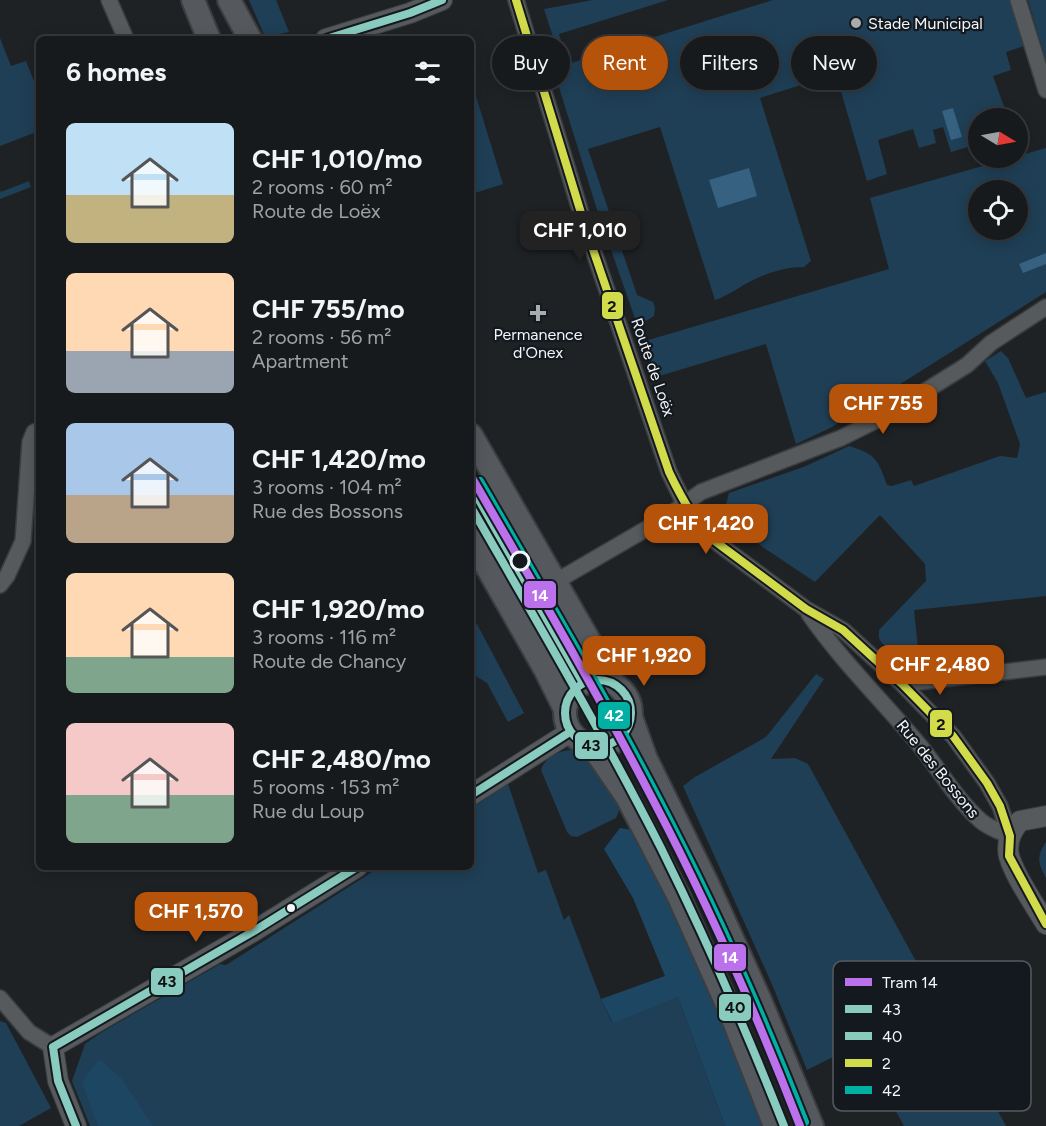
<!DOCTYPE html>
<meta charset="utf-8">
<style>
:root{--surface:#171a1c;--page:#242729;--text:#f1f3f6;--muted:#9ea1a3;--line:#36383b;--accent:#b45309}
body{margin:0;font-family:Figtree,sans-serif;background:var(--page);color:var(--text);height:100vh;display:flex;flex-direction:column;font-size:22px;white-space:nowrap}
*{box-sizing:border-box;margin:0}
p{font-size:20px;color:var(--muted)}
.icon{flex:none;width:33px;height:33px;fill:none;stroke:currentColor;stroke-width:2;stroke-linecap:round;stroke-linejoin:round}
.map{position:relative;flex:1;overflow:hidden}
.panel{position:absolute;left:36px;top:36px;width:438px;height:834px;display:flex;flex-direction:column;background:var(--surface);border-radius:9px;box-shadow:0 3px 15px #0003,0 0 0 2px var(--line)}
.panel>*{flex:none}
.top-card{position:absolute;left:492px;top:36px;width:464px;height:54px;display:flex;gap:12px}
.needle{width:39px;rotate:100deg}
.buttons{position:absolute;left:968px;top:108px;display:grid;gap:12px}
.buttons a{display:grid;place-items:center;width:60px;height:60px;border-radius:50%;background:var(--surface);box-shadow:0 3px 15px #0003,0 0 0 2px var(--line);font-size:30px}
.price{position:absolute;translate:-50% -51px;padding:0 14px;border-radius:12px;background:var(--accent);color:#fff;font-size:20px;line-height:39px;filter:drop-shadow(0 2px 3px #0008)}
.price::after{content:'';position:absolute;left:50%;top:36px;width:18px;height:14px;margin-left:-9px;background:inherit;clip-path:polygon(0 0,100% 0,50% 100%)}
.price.on{background:#222;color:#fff}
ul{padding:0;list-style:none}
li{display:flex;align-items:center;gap:18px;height:150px;padding:0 30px}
li span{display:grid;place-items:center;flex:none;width:168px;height:120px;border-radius:9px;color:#555}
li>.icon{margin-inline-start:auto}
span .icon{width:72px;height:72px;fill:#fffc;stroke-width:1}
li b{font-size:26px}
h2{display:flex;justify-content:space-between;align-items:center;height:72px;padding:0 30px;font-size:26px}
.chip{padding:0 21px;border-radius:27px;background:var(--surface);box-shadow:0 3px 15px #0003,0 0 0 2px var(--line);font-size:21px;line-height:54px}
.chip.on{background:var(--accent);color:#fff}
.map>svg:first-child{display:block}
.green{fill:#1f3f56;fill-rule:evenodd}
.forest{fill:#1d4663}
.water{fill:#366181}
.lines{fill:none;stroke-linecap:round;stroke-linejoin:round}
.minor-casing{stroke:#3b3e41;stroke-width:18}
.tertiary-casing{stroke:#3b3e41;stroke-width:22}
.secondary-casing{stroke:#3b3e41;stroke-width:26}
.minor{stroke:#575a5c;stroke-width:15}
.tertiary{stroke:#575a5c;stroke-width:20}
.secondary{stroke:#55595d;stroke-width:22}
.bus-1-casing{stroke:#13191e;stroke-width:12}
.bus-2-casing{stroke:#13191e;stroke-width:12}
.bus-3-casing{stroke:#13191e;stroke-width:12}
.bus-4-casing{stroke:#13191e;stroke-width:12}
.bus-1{stroke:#89cbbe;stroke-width:8}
.bus-2{stroke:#89cbbe;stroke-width:8}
.bus-3{stroke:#d2db4a;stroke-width:8}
.bus-4{stroke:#00b0a4;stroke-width:8}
.tram-1-casing{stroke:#13191e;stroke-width:12}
.tram-1{stroke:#bb71ec;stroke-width:8}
.poi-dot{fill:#a8acaf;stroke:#13191e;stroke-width:2}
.stop-dot{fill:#13191e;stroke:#f1f6fa;stroke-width:3}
.bus-dot{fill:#f1f6fa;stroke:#13191e;stroke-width:2}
.labels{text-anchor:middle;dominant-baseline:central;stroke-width:4.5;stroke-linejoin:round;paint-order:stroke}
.poi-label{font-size:16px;fill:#f1f6fa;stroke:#13191e;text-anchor:start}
.street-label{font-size:16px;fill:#f1f6fa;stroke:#13191e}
.key{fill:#13191e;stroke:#565b60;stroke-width:1.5}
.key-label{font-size:16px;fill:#f1f6fa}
.line-badge{stroke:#13191e;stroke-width:2}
.badge-label{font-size:16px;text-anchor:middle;font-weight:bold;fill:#fff}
.pale-badge-label{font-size:16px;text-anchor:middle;font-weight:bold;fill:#111}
</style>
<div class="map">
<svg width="1046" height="1126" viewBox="0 0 1046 1126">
<rect width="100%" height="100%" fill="#1f2225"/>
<path class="green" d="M249 0H276L289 32 265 37Z
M593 0H668L559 34 568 64 773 0H1009L1024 46 1006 52 1011 70 993 76 1008 118H978V127L976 128 978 144 951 152 943 127 933 130 936 143 919 148 913 129 878 140 887 174 867 181 836 74 760 98 811 261 804 267C786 267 770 272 753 280 740 286 730 295 715 300L660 127 588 149 637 295 653 302 655 308 654 316 641 324 636 321 599 216 553 68 562 65 544 9Z
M1028 0H1046V61Z
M0 38 11 66 26 61 39 94V131L0 146Z
M471 80 503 184 475 193 474 191 471 192Z
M1046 148V292L832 427 796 444 766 344 656 377 645 341 889 269 870 198ZM978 190H1017V230H978Z
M29 181 31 187 0 199V190L1 192Z
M1001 351 1008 358 1026 398 1046 392V596L914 610 920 667 909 669 881 642 879 638V630L926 581 925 564 880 515 815 582 733 527C723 514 725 508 729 493L806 466 849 446C876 454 878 460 887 485L892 486 911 480 914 486 1000 456 1017 458 1020 444 998 383 985 361Z
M477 624 524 713 508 722 487 683 471 673V627Z
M816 674 824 679 771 759 795 758 808 764 1006 1126H904L859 1044 807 1070 771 982 683 786 695 777 766 737Z
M571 750C596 756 607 785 621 806L616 818 577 837 571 836 567 832 541 770C545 757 558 751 571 750Z
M508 784 538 873 546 870 564 920 569 915 601 999 612 1022 678 997 725 1126H90L72 1081 85 1044 102 1032 220 964 226 965 380 867H471V808Z
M1046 842V878C1038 863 1036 857 1046 842Z
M0 1021 6 1023 51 1108 19 1126H0Z"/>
<path class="forest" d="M620 828 632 830 677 918 727 1031 763 1126H725L678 997 613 1023 601 999 665 976 633 898 604 849Z
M99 1059 122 1079 153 1126H98L82 1082Z"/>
<path class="water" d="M953 108 962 137 951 140 942 111Z
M749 168 757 196 718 208 709 180Z
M1046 253V264L1023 273 1019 264Z"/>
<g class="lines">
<g class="minor-casing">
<path id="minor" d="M109 0 126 39
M516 0 585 226 669 472 684 503 695 521 708 536 806 609 843 630 902 684 953 736 987 783 1000 806 1010 836
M1018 0 1046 90
M555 582 665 518 701 492 841 438 887 415 967 365 991 343 1046 307
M0 585 7 576 23 541 30 442 34 432 39 430
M809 614C842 662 884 702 921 747 941 772 957 800 981 821 989 828 1001 832 1010 836
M902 684 1046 667
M0 998 29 1032 53 1047"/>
</g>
<g class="tertiary-casing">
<path id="tertiary" d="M326 39 410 13 442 0
M471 795 570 732
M1046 816 1020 821C1011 831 1006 843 1009 856 1015 877 1035 905 1046 924
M76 1126 58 1081 53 1047 254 931 357 867"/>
</g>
<g class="secondary-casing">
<path id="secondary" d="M193 0 209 39
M229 0 250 39
M471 435 614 684
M471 539 545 669 565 709
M565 713a33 33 0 1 1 66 0a33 33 0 1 1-66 0Z
M631 717 646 759 707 883 759 998 812 1126
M592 746 627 797 679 897 730 1011 775 1126"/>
</g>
<use href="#minor" class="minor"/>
<use href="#tertiary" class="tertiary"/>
<use href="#secondary" class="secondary"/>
<g class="bus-1-casing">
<path id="bus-1" d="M326 39 410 13 442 0
M471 486 583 683
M565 713a33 33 0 1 1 66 0a33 33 0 1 1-66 0Z
M471 795 570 732
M53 1047 254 931 357 867
M53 1047 58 1081 76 1126"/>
</g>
<g class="bus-2-casing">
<path id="bus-2" d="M471 507C536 620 602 732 661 848 706 939 747 1032 784 1126"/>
</g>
<g class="bus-3-casing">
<path id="bus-3" d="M516 0 585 226 669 472C680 495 691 516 708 536L806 609 843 630 902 684 953 736 987 783 1000 806 1010 836 1009 856 1046 924"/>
</g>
<g class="bus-4-casing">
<path id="bus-4" d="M480 481C548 599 618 717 679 839 726 931 767 1026 805 1122"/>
</g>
<use href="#bus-1" class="bus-1"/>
<use href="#bus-2" class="bus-2"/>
<use href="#bus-3" class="bus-3"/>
<use href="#bus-4" class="bus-4"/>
<g class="tram-1-casing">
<path id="tram-1" d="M471 476C533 583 596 690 653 800 709 906 757 1015 800 1126"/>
</g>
<use href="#tram-1" class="tram-1"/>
</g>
<g class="poi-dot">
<circle cx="856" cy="23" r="6"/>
<path d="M535 304h6v6h6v6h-6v6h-6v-6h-6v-6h6z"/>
</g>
<circle class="stop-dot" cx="520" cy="561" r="9"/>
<circle class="bus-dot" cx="291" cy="908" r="5"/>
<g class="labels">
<g class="poi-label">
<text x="868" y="23">Stade Municipal</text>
<text x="538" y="334" text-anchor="middle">Permanence<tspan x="538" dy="18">d'Onex</tspan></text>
</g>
<g class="street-label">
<text transform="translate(653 367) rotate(71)">Route de Loëx</text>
<text transform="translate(938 769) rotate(51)">Rue des Bossons</text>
</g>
</g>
<rect x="833" y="961" width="198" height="150" rx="9" class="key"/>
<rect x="845" y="978" width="27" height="8" fill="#bb71ec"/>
<rect x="845" y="1005" width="27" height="8" fill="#89cbbe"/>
<rect x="845" y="1032" width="27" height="8" fill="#89cbbe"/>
<rect x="845" y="1059" width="27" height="8" fill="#d2db4a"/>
<rect x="845" y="1086" width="27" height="8" fill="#00b0a4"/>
<g class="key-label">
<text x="882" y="988">Tram 14</text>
<text x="882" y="1015">43</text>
<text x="882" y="1042">40</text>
<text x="882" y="1069">2</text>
<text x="882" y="1096">42</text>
</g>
<g class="line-badge">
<rect x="601" y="291" width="23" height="29" rx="6" fill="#d2db4a"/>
<rect x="523" y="580" width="34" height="29" rx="6" fill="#bb71ec"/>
<rect x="597" y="701" width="34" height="29" rx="6" fill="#00b0a4"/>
<rect x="929" y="709" width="24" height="29" rx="6" fill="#d2db4a"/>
<rect x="574" y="731" width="35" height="29" rx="6" fill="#89cbbe"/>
<rect x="713" y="943" width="34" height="29" rx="6" fill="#bb71ec"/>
<rect x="150" y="967" width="34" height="29" rx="6" fill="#89cbbe"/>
<rect x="718" y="993" width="34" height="29" rx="6" fill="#89cbbe"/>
</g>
<g class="badge-label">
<text x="540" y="601">14</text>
<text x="614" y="721">42</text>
<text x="730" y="963">14</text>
</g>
<g class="pale-badge-label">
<text x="612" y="312">2</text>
<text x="941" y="730">2</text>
<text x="591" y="751">43</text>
<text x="167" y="987">43</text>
<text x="735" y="1013">40</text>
</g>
</svg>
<div class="buttons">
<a><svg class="needle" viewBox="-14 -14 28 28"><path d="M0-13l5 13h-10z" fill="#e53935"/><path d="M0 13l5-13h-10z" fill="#9ea1a3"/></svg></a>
<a><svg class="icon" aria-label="locate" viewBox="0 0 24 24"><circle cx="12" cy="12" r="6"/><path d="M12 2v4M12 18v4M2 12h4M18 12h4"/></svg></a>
</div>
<b class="price on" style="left:580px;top:262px">CHF 1,010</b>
<b class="price" style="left:883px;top:435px">CHF 755</b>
<b class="price" style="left:706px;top:555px">CHF 1,420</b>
<b class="price" style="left:644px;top:687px">CHF 1,920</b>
<b class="price" style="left:940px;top:696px">CHF 2,480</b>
<b class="price" style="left:196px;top:943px">CHF 1,570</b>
<div class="top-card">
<a class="chip">Buy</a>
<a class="chip on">Rent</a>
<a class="chip">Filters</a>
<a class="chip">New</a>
</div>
<section class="panel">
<h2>6 homes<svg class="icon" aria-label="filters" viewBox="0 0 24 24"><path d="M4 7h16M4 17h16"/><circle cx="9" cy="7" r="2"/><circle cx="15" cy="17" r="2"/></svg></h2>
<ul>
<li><span style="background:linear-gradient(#bfe0f5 60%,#c2b280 0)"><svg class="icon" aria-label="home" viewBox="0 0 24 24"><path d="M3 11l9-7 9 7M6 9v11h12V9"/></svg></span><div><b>CHF 1,010/mo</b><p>2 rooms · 60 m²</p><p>Route de Loëx</p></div></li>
<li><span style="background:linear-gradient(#ffd9b3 65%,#9aa5b1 0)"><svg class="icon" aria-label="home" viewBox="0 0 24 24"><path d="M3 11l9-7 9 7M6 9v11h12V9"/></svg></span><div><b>CHF 755/mo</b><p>2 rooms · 56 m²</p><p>Apartment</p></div></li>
<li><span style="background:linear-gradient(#a9c7e8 60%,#b9a48a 0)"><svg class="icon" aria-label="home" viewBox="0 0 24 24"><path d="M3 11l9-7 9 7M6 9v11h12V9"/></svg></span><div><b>CHF 1,420/mo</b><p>3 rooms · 104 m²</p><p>Rue des Bossons</p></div></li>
<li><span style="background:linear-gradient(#ffd9b3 70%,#7fa58c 0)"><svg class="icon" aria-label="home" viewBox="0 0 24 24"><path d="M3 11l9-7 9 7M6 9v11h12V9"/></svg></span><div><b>CHF 1,920/mo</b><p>3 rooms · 116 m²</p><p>Route de Chancy</p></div></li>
<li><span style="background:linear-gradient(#f6c9c9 60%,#7fa58c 0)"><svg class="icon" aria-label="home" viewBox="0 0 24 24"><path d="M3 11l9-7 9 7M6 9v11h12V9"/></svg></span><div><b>CHF 2,480/mo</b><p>5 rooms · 153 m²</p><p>Rue du Loup</p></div></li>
</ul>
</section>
</div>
